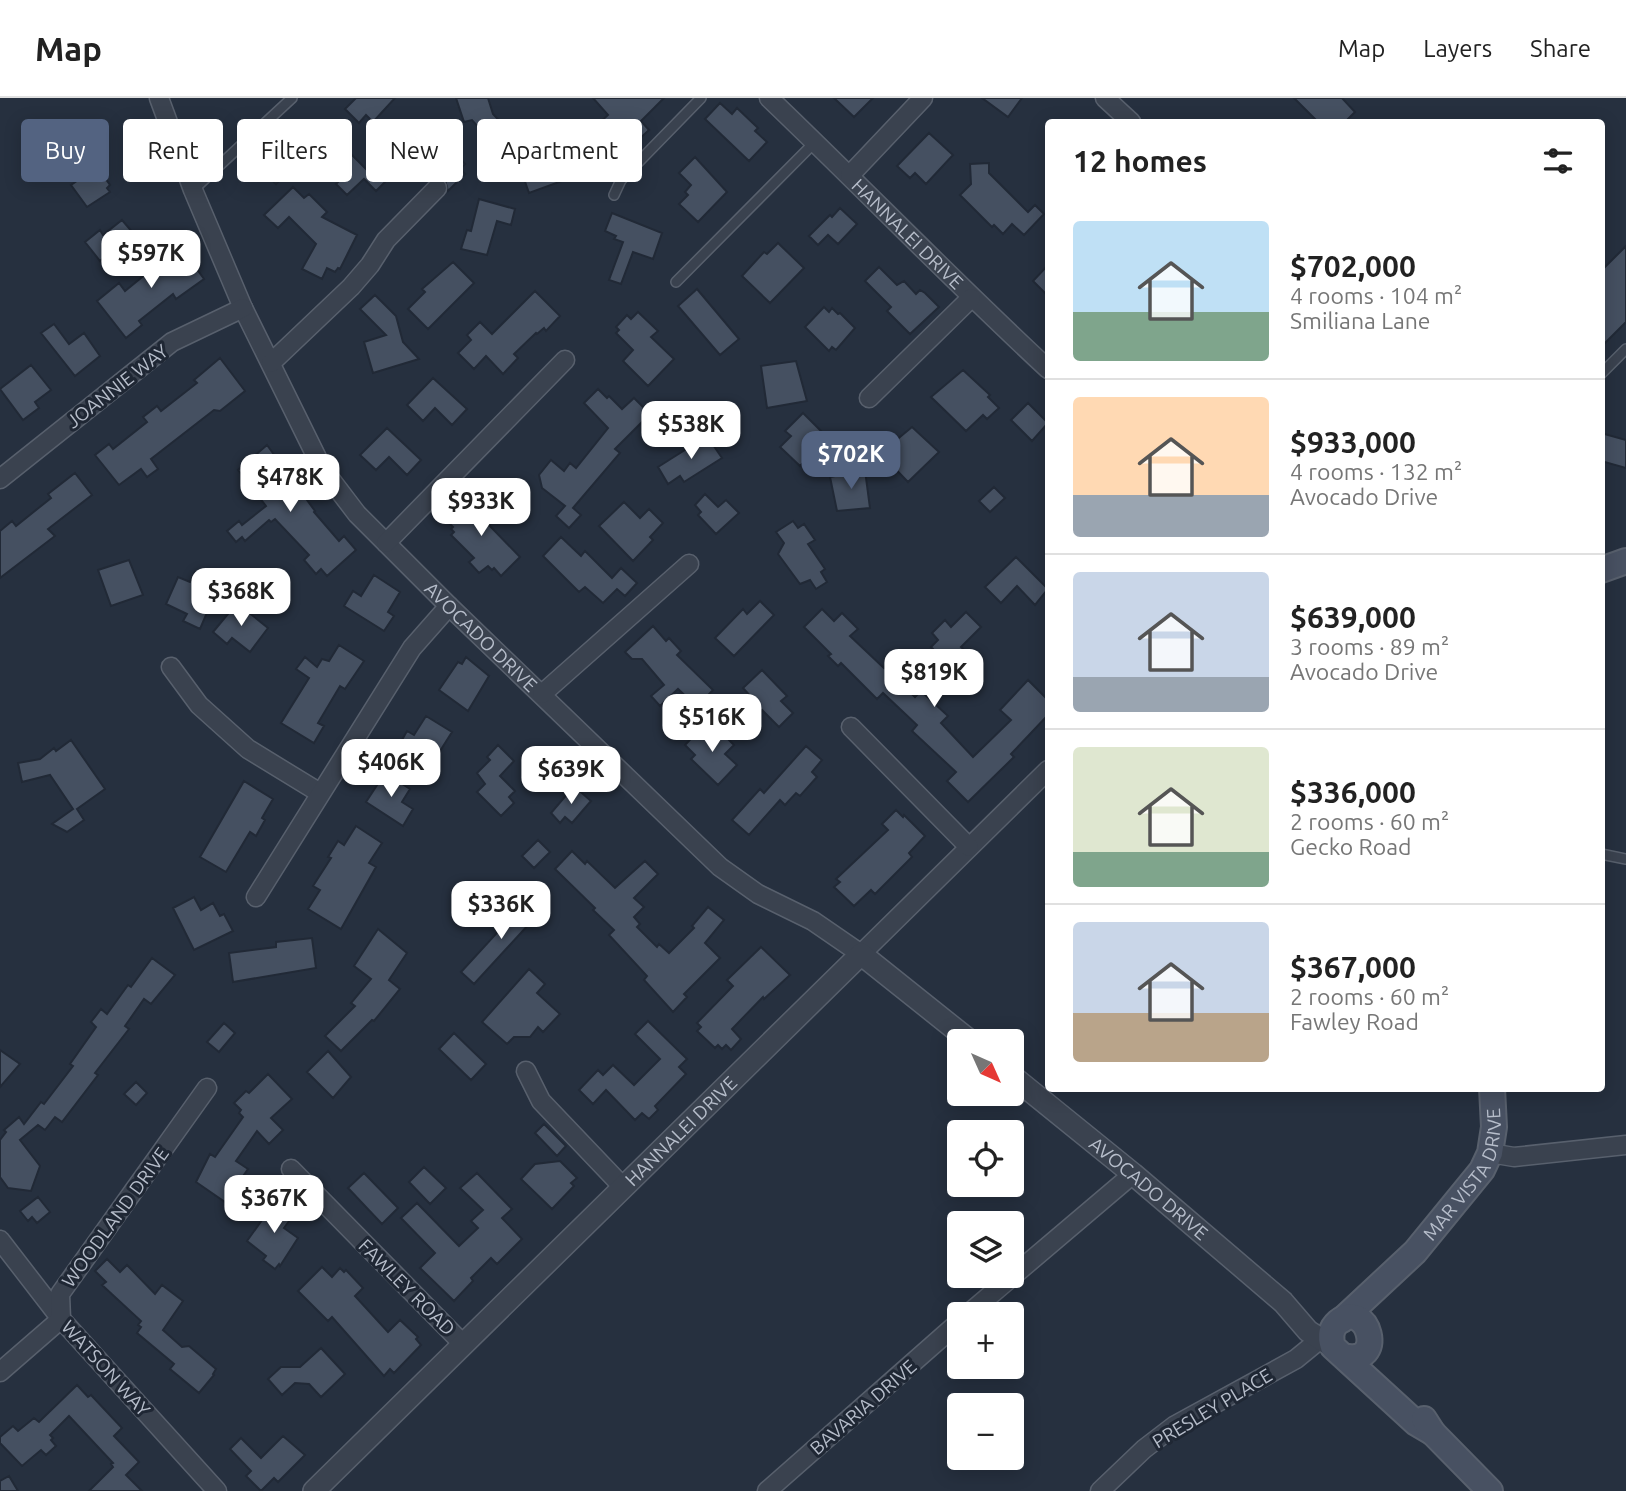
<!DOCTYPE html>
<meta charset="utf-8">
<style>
:root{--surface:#fff;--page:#f6f6f6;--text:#222;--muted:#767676;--line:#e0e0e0;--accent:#536381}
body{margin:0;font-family:Ubuntu,sans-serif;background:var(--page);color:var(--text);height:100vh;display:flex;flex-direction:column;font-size:26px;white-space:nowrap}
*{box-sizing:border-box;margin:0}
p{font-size:23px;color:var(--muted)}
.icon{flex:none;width:38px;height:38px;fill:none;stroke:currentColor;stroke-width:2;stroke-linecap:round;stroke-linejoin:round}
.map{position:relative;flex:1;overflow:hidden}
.details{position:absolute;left:1045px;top:21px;width:560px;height:973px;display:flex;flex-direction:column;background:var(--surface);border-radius:7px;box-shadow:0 4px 18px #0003}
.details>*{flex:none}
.guide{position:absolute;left:21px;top:21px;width:665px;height:63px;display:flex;gap:14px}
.needle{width:46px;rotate:135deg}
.fabs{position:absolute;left:947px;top:931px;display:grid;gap:14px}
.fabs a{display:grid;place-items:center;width:77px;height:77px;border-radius:7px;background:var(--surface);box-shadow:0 4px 18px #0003;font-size:35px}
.price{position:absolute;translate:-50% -60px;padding:0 16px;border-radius:14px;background:#fff;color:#222;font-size:23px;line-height:46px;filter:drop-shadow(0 2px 4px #0008)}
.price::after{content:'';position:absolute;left:50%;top:42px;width:21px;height:16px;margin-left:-10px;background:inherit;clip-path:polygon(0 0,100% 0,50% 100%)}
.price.selected{background:var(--accent);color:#fff}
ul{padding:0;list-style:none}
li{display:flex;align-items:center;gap:21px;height:175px;padding:0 28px}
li+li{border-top:2px solid var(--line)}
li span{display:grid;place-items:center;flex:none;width:196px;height:140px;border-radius:7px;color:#555}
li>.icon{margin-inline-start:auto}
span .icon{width:84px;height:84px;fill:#fffc;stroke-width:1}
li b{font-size:30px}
h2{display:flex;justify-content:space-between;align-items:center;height:84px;padding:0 28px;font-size:30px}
.tag{padding:0 24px;border-radius:7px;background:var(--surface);box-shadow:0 4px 18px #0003;font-size:24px;line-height:63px}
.tag.selected{background:var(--accent);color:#fff}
header{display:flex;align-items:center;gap:42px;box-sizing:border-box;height:98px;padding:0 35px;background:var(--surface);border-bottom:2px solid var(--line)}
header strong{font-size:33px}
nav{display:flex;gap:38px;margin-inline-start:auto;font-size:24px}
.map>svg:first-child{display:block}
.building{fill:#455061;stroke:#212936;stroke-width:2}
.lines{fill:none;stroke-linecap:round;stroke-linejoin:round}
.service-casing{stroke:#58606d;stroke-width:12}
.minor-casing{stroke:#58606d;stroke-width:21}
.tertiary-casing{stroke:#58606d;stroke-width:24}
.secondary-casing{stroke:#58606d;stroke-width:28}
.service{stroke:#3a424f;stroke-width:9}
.minor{stroke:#3a424f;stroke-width:18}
.tertiary{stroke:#3a424f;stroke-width:21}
.secondary{stroke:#485162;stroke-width:24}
.labels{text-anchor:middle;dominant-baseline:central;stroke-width:6;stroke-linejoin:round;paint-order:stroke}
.street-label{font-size:19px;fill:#b6bdca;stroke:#1f2734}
</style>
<header>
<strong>Map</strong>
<nav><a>Map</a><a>Layers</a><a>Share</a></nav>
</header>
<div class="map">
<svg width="1626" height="1393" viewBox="0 0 1626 1393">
<rect width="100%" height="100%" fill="#26303f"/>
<path class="building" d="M356 0H395L373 24 366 17 359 25 345 11Z
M456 0H488L493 16 506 30 491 43 472 22 464 24Z
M593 0H664L641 23 649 32 634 46 626 37 606 56 587 36 608 17Z
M834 0H873L854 19Z
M982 0H1022L1008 19Z
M1294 0H1342L1355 14 1345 24H1318Z
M720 5 732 16 737 10 758 30 755 33 767 44 749 63 705 21Z
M284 22 299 37 290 46 303 59 276 86 259 70 282 47 270 36Z
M423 28 452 58 454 55 465 66 460 71 465 76 448 93 445 82 439 79 433 80 430 77 434 72 406 44Z
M929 35 953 57 926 86 915 75 910 80 897 68Z
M560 39 573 79 529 95 515 55Z
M347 52 369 74 378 65 391 78 376 93 364 81 347 97 336 86 342 80 330 69Z
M695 59 727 94 698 124 679 106 688 97 685 94 691 87 679 75Z
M989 65V75L1028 114 1035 107 1044 116 1024 137 1012 126 1003 136 994 127 992 129 960 97 971 86 970 66Z
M97 69 110 87 107 90 110 94 87 109 71 87Z
M293 89 304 100 309 96 327 114 322 119 357 137 340 171 338 170 335 174 327 170 322 181 302 171 316 146 289 119 278 130 264 117Z
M479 101 515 111 511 127 497 123 487 157 461 151 467 132 471 133Z
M840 110 857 126 838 146 828 137 818 147 809 138 830 117 832 119Z
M612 115 662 135 653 161 633 154 621 186 609 182 623 144 614 141 616 138 605 133Z
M122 122 134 136 100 163 85 144 100 132 103 137Z
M778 145 804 170 770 205 742 178 764 154 767 156Z
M179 146 204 181 176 201 173 196 139 223 142 227 126 240 97 203 119 185 125 193 153 170 150 166Z
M1626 148V224L1601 249V173Z
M453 164 474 185 428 231 408 211 425 194 422 191Z
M1048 167V198L1033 183Z
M879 169 897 187 904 183 916 196 920 192 925 195 939 209 910 236 887 213 891 209 865 183Z
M697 191 739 241 720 257 678 208Z
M535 193 560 218 546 233 544 230 537 236 536 235 514 256 518 260 503 276 486 258 474 271 458 255 471 242 467 237 480 224 492 236Z
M375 197 396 218 403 244 419 261 373 275 364 244 386 237 360 211Z
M824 209 829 214 832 210 838 216 840 215 855 230 836 252 832 249 829 253 805 229Z
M638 214 658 233 651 239 674 261 648 288 623 263 633 252 616 235 619 232 616 229 627 217 631 221Z
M54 226 69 246 84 235 100 258 75 278 41 235Z
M220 260 245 293 220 313 214 312 151 361 158 371 147 379 141 371 119 387 95 357 109 346 113 351 147 324 143 319 157 308 161 313 197 285 194 282Z
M796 263 807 303 767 310 761 268Z
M31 267 51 292 35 304 39 310 23 322 0 291Z
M963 272 990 297 988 299 999 310 987 321 983 317 966 333 931 299Z
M433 280 467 311 452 327 435 310 423 323 407 307Z
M598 291 607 300 609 298 622 311 634 300 650 316 615 351 620 355 573 410 581 417 569 430 556 418 565 408 542 390 539 377 551 362 564 373 570 365 576 370 608 330 584 305Z
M1028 305 1048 325 1032 343 1011 322Z
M803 315 824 336 818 342 822 346 800 368 780 349 791 338 785 333Z
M912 329 939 354 908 384 883 358V353Z
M387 330 421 362 407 377 389 359 376 372 360 357Z
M1601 335 1626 342V370L1601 363Z
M707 338 722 360 684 384 680 378 668 386 658 369Z
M267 347 315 413 314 414 339 443 344 438 356 452 327 478 321 471 316 476 304 462 309 457 275 421 271 424 269 422 245 443 242 439 236 444 227 433 239 423 242 427 266 408 238 372Z
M865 372 870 410 837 413 830 379Z
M75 375 92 397 48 431 55 438 0 480V433L12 423 16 428 51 400 48 396Z
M994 389 1005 400 990 414 979 403Z
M705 396 718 409 726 402 739 415 716 436 698 417 701 414 695 407Z
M472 398 493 419 487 425 520 459 501 478 494 470 492 472 488 468 479 475 469 464 474 460 451 437 454 434 451 431 453 429 445 421 464 402 466 405Z
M624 404 640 420 649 411 663 425 650 439 653 442 633 463 599 428Z
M793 423 798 430 804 426 815 442 808 446 825 471 821 474 827 484 816 491 810 482 800 486 778 456 784 445 776 434Z
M561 439 581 458 585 453 612 480 621 470 637 485 625 498 617 491 603 505 585 489 579 494 543 458Z
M1016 459 1048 491 1035 507 1017 488 1001 505 985 489Z
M129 462 143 497 111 508 98 472Z
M195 474 216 483 211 494 215 496 200 531 183 523 187 516 166 506 178 479 190 484Z
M374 477 400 494 388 514 394 518 384 533 344 508 353 493 361 498Z
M760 503 774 517 734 558 715 540 743 511 747 516Z
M237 505 268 530 250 554 232 540 227 546 213 534Z
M822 511 834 523 842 515 858 531 850 538 884 570 889 565 899 574 894 579 915 599 921 593 948 618 941 625 973 659 1011 622 1000 612 1028 582 1048 602V617L1011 656 1014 659 968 704 947 683 956 674 912 633 917 627 883 595 877 601 841 565 838 568 828 558 831 556 804 529Z
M966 514 981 529 961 549 971 558 969 561 975 566 963 578 958 573 956 575 931 549 938 542 932 535 945 522 951 529Z
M653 528 666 543 669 540 681 553 677 557 713 592 697 609 678 591 660 608 651 598 664 587 642 561H632L625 554Z
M339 547 364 563 345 591 340 588 318 625 324 628 314 645 281 625 309 580 296 571 305 559 317 569 322 561 329 563Z
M466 559 489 578 468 613 439 592 458 564 462 566Z
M762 572 787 598 781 603 793 615 779 629 762 612 756 618 746 608 753 601 743 590Z
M426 618 452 634 430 669 398 649 407 633 414 637Z
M702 629 712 638 719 632 734 647 725 656 737 667 718 687 691 661 695 657 685 647Z
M71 642 105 691 77 711 84 722 67 734 52 726 73 711 50 677 22 684 18 665 40 661 54 650 56 653Z
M498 647 514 663 500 678 515 693 509 699 514 705 501 718 477 694 485 686 477 675 490 662 487 659Z
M806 648 822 662 812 674 817 679 800 698 796 695 785 707 780 702 749 737 732 722 760 691 764 695Z
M385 675 410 691 402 704 413 711 403 728 366 704Z
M244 683 273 701 262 720 265 722 256 738 250 734 226 774 200 759Z
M574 688 591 703 572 725 565 719 560 725 551 715Z
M896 712 903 719 904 717 925 738 909 755 912 759 875 796 871 792 854 808 834 789 840 784 836 781 888 732 882 726Z
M356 728 382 745 369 765 376 769 341 831 308 811 320 792 313 788 331 760 328 759 338 743 344 747Z
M538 742 550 754 534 770 522 758Z
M572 753 585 766 587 763 615 790 645 763 658 776 634 800 644 809 634 819 640 826 637 829 657 849 659 846 669 855 694 830 692 828 708 809 724 822 705 845 720 860 684 896 687 899 673 914 644 882 647 878 609 837 614 832 593 812 595 810 555 771Z
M194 799 201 812 213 805 220 818 224 816 233 833 194 852 173 810Z
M528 801 541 813 474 886 461 874Z
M378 831 407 855 389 882 400 891 374 923 372 922 341 953 325 938 355 908 351 905 371 881 354 868Z
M312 840 316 870 233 884 229 855 276 849V844Z
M761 849 790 877 764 901 763 899 732 931 741 941 731 952 726 947 722 951 718 947 715 950 697 933 701 929 697 925 733 888 727 882Z
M152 860 175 877 151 906 144 901 125 928 129 931 95 975 98 977 62 1024 55 1019 45 1032 38 1027 20 1042 40 1068 31 1093 8 1090 0 1079V1042L6 1034 4 1032 19 1019 24 1026 41 1004 44 1006 73 968 70 966 96 929 91 924 101 911 107 916 128 887 131 889Z
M529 871 545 886 537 895 560 916 543 934 538 929 530 939H514L507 946 482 924Z
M648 923 687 961 679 969 686 976 655 1008 658 1012 649 1021 642 1015 635 1022 606 992 593 1006 579 992 598 972 603 977 613 967 634 987 660 961 635 936Z
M224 925 235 935 219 954 207 944Z
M454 935 486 966 471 982 439 951Z
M0 952 20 966 0 989Z
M328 953 351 979 333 1000 307 974Z
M268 976 292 1001 271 1020 283 1032 269 1046 257 1033 236 1063 248 1071 225 1104 196 1084 210 1056 215 1059 243 1019 239 1015 241 1012 234 1005 246 993 249 995Z
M136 984 147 995 136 1007 124 996Z
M544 1026 566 1048 557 1058 535 1035Z
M560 1063 577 1080 571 1085 574 1088 552 1111 521 1081 535 1066Z
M424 1069 446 1090 430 1106 409 1084Z
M364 1075 398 1110 382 1126 348 1090Z
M477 1075 512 1111 502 1120 522 1141 497 1166 491 1160 471 1180 473 1183 454 1203 420 1170 435 1155 401 1120 417 1105 459 1148 478 1130 471 1123 483 1112 460 1090Z
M38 1099 50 1114 37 1125 32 1119 28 1123 20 1113Z
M277 1101 295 1115 284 1130 298 1140 280 1168 279 1166 275 1171 263 1162 266 1158 247 1143Z
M107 1161 120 1174 127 1167 155 1196 162 1187 183 1203 163 1232 182 1249 189 1248 216 1271 213 1276 214 1277 199 1295 170 1271 174 1266 137 1235 141 1229 138 1227 141 1223 102 1187 106 1184 95 1173Z
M322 1169 332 1179 340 1170 344 1174 346 1172 363 1190 355 1198 388 1234 400 1222 418 1239 416 1241 421 1247 394 1275 390 1271 384 1278 332 1219 328 1223 298 1193Z
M321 1250 345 1276 321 1299 309 1286 295 1285 282 1297 268 1281 281 1269H300Z
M77 1287 88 1299 91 1297 122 1330 114 1338 139 1364 126 1377 142 1393H89L113 1369 111 1366 113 1365 69 1318 50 1337 53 1340 51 1342 56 1348 46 1357 41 1352 22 1368 0 1345V1339L13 1328 18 1333 34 1320 39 1324Z
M283 1338 305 1357 278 1384 274 1380 261 1393 246 1378 251 1373 230 1351 241 1340 261 1360Z
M9 1378 18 1393H0V1383Z"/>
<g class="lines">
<g class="service-casing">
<path id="service" d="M193 92 292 0
M614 97 621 82 701 0
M676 184 815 44
M1601 276 1626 251
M1601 756 1626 761"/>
</g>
<g class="minor-casing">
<g id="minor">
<path id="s1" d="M159 0 193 92 243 210 322 370 357 416 449 508 720 769 758 796 813 823 861 856 1048 672"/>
<path id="s2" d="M769 0C863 90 953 183 1048 271"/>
<path d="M1105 0 1131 24"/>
<path d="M850 77 923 0"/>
<path d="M271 265 351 189 370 167 386 142 437 90"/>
<path d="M869 300 971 200"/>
<path d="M0 381 172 244 243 210"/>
<path d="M386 445 565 262"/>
<path d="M171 569 199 607 248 651 320 695"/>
<path d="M542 596 689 466"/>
<path d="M851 629 969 749"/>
<path d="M256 799 412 550 449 508"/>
<path d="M526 973 541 1003 623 1089"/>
<path d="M1490 1055 1514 1059 1626 1047"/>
<path d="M291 1071 464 1247"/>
<path d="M0 1142 61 1221 217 1393"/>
<path d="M968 1216 1133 1076"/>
<path d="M0 1274 61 1221 60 1196 207 990"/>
<path d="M767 1393 959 1224"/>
<path d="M1100 1393 1144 1351 1174 1328 1296 1261 1329 1234"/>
</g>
</g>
<g class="tertiary-casing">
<g id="tertiary">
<path id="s3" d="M1012 978 1133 1076 1283 1204 1308 1233 1333 1249"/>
<path id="s4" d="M314 1393 861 856 970 943"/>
</g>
</g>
<g class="secondary-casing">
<g id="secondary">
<path d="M1601 472 1626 463"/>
<path id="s5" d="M1342 1222 1415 1154 1482 1072 1490 1055 1494 1029 1492 990"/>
<path d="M1343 1258C1388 1269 1368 1199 1338 1224 1330 1231 1330 1240 1333 1249L1416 1325 1433 1335"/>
<path d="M1424 1321 1433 1335 1490 1393"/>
</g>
</g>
<use href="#service" class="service"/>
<use href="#minor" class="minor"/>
<use href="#tertiary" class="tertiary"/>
<use href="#secondary" class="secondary"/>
</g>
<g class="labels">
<g class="street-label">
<text stroke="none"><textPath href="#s2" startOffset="194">HANNALEI DRIVE</textPath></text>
<text transform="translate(117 288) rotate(-38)">JOANNIE WAY</text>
<text stroke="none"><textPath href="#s1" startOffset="637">AVOCADO DRIVE</textPath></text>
<text stroke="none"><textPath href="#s4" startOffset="514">HANNALEI DRIVE</textPath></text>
<text stroke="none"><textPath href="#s5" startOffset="194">MAR VISTA DRIVE</textPath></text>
<text stroke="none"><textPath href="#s3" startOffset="177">AVOCADO DRIVE</textPath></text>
<text transform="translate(115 1119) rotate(-54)">WOODLAND DRIVE</text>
<text transform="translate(407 1189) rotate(45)">FAWLEY ROAD</text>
<text transform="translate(106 1270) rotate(48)">WATSON WAY</text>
<text transform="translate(863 1309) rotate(-41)">BAVARIA DRIVE</text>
<text transform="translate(1212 1310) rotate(-31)">PRESLEY PLACE</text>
</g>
</g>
</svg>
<div class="fabs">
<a><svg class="needle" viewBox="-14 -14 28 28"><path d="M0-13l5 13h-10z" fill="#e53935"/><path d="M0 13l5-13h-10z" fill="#767676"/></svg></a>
<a><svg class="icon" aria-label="locate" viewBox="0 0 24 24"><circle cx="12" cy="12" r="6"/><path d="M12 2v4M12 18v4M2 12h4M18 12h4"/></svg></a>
<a><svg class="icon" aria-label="layers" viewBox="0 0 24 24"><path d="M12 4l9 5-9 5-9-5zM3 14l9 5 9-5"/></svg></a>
<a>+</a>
<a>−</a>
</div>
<b class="price" style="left:151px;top:192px">$597K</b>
<b class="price" style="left:691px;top:363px">$538K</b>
<b class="price selected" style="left:851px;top:393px">$702K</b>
<b class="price" style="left:290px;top:416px">$478K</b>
<b class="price" style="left:481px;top:440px">$933K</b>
<b class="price" style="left:241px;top:530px">$368K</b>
<b class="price" style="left:934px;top:611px">$819K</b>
<b class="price" style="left:712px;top:656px">$516K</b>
<b class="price" style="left:391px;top:701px">$406K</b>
<b class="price" style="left:571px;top:708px">$639K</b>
<b class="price" style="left:501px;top:843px">$336K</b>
<b class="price" style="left:274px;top:1137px">$367K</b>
<div class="guide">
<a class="tag selected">Buy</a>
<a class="tag">Rent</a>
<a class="tag">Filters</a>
<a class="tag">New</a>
<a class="tag">Apartment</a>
</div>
<section class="details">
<h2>12 homes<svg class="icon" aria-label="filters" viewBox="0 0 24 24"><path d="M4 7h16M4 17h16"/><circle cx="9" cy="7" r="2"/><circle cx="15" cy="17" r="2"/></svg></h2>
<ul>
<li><span style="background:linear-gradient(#bfe0f5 65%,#7fa58c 0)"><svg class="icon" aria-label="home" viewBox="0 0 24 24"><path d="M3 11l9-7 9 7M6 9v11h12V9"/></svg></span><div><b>$702,000</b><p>4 rooms · 104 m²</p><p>Smiliana Lane</p></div></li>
<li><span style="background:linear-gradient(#ffd9b3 70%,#9aa5b1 0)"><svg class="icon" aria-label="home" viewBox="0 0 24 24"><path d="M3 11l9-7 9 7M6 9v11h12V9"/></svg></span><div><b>$933,000</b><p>4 rooms · 132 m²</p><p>Avocado Drive</p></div></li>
<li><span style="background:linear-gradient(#c9d6e8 75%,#9aa5b1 0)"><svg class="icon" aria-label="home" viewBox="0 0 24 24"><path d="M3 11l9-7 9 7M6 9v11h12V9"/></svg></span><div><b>$639,000</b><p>3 rooms · 89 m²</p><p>Avocado Drive</p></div></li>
<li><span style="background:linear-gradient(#dfe7d0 75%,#7fa58c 0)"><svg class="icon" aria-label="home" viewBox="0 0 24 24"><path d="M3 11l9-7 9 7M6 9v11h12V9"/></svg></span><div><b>$336,000</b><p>2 rooms · 60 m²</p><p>Gecko Road</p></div></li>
<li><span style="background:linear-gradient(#c9d6e8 65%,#b9a48a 0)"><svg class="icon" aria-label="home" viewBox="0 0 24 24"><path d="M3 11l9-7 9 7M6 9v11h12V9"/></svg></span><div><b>$367,000</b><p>2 rooms · 60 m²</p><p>Fawley Road</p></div></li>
</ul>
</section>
</div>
